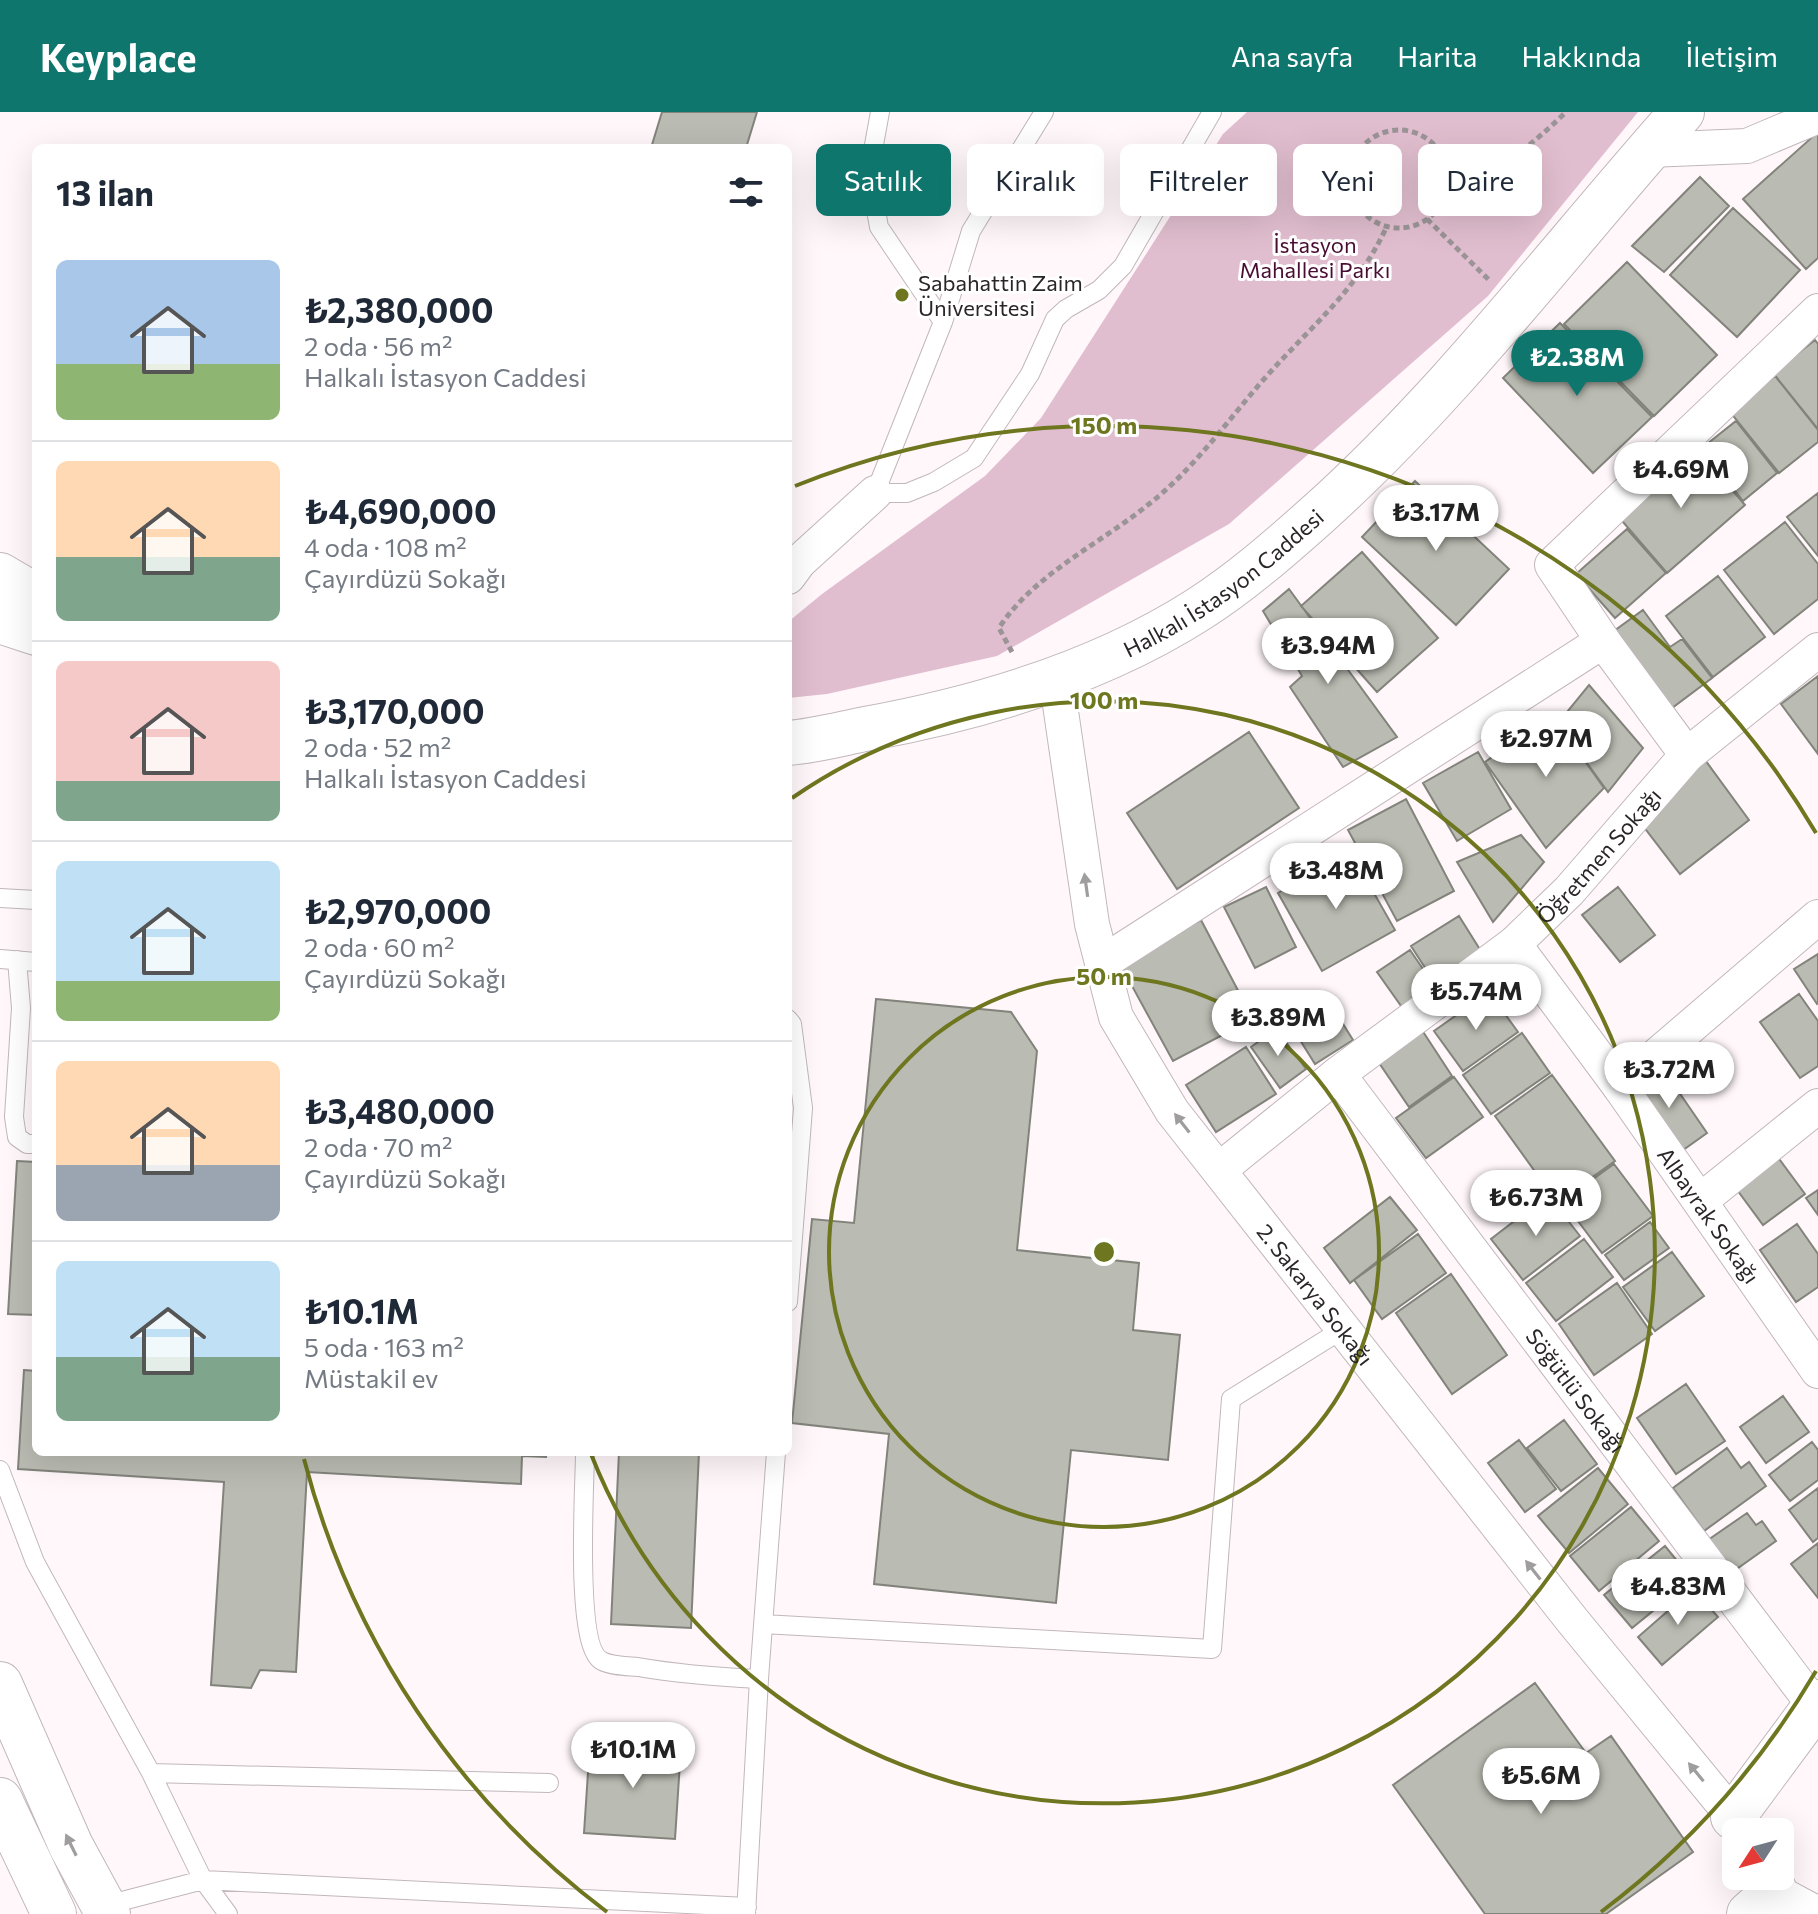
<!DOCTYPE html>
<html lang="tr">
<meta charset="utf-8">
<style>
:root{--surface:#fff;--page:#f2f2f3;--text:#1f2937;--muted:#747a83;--line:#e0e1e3;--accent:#0f766e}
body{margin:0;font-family:Commissioner,sans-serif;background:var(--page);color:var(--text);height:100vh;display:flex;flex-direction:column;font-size:30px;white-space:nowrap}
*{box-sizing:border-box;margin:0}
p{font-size:26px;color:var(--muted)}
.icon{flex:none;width:44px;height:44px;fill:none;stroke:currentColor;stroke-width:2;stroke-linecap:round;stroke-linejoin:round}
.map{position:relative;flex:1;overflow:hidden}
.details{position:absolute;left:32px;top:32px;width:760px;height:1312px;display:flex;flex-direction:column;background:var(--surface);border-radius:12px;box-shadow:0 8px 32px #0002}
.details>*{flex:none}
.top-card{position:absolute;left:816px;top:32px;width:760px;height:72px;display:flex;gap:16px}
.needle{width:52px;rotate:234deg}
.fabs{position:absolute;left:1722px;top:1706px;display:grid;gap:16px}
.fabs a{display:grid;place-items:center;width:72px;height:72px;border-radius:12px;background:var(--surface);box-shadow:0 8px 32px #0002;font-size:40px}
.price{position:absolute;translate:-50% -68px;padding:0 18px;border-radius:28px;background:#fff;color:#222;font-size:26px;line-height:52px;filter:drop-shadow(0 2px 4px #0008)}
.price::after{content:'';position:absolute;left:50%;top:48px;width:24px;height:18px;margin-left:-12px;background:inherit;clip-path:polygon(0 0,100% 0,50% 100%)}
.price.on{background:var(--accent);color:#fff}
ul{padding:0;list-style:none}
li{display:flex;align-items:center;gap:24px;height:200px;padding:0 24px}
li+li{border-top:2px solid var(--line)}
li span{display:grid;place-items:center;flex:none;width:224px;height:160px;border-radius:12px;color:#555}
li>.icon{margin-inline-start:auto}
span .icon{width:96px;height:96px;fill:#fffc;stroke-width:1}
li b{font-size:34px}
h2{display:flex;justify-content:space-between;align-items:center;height:96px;padding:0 24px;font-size:34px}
.chip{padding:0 28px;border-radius:12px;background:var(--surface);box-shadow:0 8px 32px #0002;font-size:28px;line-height:72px}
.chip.on{background:var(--accent);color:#fff}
header{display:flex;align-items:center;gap:48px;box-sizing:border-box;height:112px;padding:0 40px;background:var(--accent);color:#fff}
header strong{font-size:38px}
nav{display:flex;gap:44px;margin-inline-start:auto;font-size:28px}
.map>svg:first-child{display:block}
.green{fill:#e1becf}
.building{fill:#babbb2;stroke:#82847c;stroke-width:2}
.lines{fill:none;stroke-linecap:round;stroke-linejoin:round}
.lane-casing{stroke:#c1b7bc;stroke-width:20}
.street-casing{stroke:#c1b7bc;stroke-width:36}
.secondary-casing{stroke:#c1b7bc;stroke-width:46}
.primary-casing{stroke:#c1b7bc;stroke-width:46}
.path{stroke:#9a9496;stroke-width:5;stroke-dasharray:6 4;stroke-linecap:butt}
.lane{stroke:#fff;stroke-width:18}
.street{stroke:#fff;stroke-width:34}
.secondary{stroke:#fff;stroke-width:44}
.primary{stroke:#fff;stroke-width:44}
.oneway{fill:#9f9d9e}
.ring{fill:none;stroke:#6e761f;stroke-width:4}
.poi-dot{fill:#6e761f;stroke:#fff;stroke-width:3}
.labels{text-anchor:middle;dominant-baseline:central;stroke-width:6;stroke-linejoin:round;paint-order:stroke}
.park-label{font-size:22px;fill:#490d33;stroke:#fff}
.poi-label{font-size:22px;fill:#2a2628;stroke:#fff;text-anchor:start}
.street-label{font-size:22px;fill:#2a2628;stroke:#fff}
.centre{fill:#6e761f;stroke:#fff;stroke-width:4}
.ring-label{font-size:24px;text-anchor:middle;font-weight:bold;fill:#6e761f;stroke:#fff;stroke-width:6;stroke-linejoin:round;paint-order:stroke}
</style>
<header>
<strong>Keyplace</strong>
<nav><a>Ana sayfa</a><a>Harita</a><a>Hakkında</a><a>İletişim</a></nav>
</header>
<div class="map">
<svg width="1818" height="1802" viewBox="0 0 1818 1802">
<rect width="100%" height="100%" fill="#fff7fa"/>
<path class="green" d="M1247 0H1638L1488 184 1229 412 997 544 827 582 788 586V510L822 482 985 364 1041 306 1223 22Z"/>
<path class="building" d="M662 0H757L746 36H651Z
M1818 20V146L1806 157 1743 87Z
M1700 65 1729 94 1664 160 1632 134Z
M1733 96 1800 158 1737 225 1670 163Z
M1627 150 1717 243 1654 304 1564 212Z
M1560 211 1652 305 1593 361 1503 266Z
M1815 228 1818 232V317L1773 261Z
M1775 264 1818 318V330L1779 361 1730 300Z
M1736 309 1777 361 1743 389 1702 336Z
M1695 335 1745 393 1667 461 1617 403Z
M1415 369 1509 457 1456 513 1362 425Z
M1818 381V444L1787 405Z
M1785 410 1818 452V487L1774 522 1724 458Z
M1627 417 1666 461 1615 506 1576 462Z
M1362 440 1438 526 1377 580 1301 494Z
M1718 464 1765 525 1713 565 1666 504Z
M1289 477 1397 625 1343 655 1290 575 1302 564 1263 499Z
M1643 498 1670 535 1682 527 1712 566 1672 596 1614 519Z
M1818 564V642L1781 592Z
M1589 573 1643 636 1608 680 1558 611Z
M1552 603 1604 676 1546 736 1485 650Z
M1249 620 1299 696 1177 777 1127 701Z
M1478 640 1511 697 1457 729 1423 671Z
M1700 641 1749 708 1680 762 1640 710Z
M1406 687 1454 779 1397 809 1348 718Z
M1521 723 1544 750 1493 810 1457 750Z
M1350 739 1395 818 1322 859 1278 781Z
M1266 775 1296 835 1255 856 1224 795Z
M1618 775 1655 823 1620 850 1582 803Z
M1459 804 1484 844 1437 874 1411 834Z
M1201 808 1253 907 1173 949 1120 852Z
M1410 838 1436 876 1404 898 1377 860Z
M1818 842V891L1817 892 1794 857Z
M1489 880 1518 920 1463 959 1434 919Z
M1799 882 1818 909V954L1800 966 1760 910Z
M1325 883 1353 928 1315 952 1287 907Z
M876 887 1011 900 1037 939 1017 1138 1139 1151 1133 1218 1180 1223 1168 1348 1071 1338 1056 1491 874 1472 889 1322 792 1311 812 1107 854 1111Z
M1418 912 1452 964 1409 995 1373 942Z
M1276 917 1306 957 1280 976 1251 935Z
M1522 921 1550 961 1491 1002 1463 963Z
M1246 935 1276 982 1216 1020 1186 973Z
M1661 954 1707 1021 1676 1043 1630 975Z
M1552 963 1615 1049 1557 1090 1495 1004Z
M1454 965 1483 1005 1426 1046 1396 1006Z
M1774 1040 1805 1082 1763 1113 1732 1071Z
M17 1049 36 1050V1203L8 1202Z
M1614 1052 1653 1104 1602 1141 1563 1089Z
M1818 1078V1103L1806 1086Z
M1548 1083 1580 1124 1523 1168 1491 1127Z
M1390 1085 1417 1118 1350 1171 1324 1136Z
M1650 1110 1669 1136 1624 1168 1605 1143Z
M1797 1112 1818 1142V1175L1796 1190 1760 1138Z
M1418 1122 1446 1161 1382 1207 1354 1168Z
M1584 1127 1613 1165 1556 1209 1526 1171Z
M1672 1140 1704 1184 1655 1219 1623 1175Z
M1451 1162 1507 1243 1452 1282 1396 1201Z
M1617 1171 1652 1222 1594 1263 1559 1212Z
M24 1258 36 1259V1340H546V1345L522 1344 521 1372 307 1360 296 1560 260 1558 251 1576 211 1573 224 1370 18 1357Z
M1686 1272 1725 1329 1676 1362 1637 1306Z
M1783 1284 1809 1320 1766 1351 1740 1315Z
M1564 1308 1597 1352 1561 1379 1527 1336Z
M1519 1328 1556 1377 1525 1400 1488 1351Z
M1812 1330 1818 1338V1368L1790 1389 1769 1363Z
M1727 1336 1741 1356 1749 1350 1766 1374 1704 1419 1673 1376Z
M619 1340H699L691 1516 611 1512Z
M1598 1356 1628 1392 1569 1441 1538 1404Z
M1818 1376V1426L1813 1430 1789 1398Z
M1631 1395 1659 1429 1599 1479 1570 1444Z
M1747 1401 1756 1413 1762 1409 1776 1429 1731 1461 1708 1428Z
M1818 1431V1486L1791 1452Z
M1665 1434 1692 1467 1632 1516 1604 1483Z
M1693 1477 1718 1505 1662 1553 1638 1525Z
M1535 1571 1586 1641 1611 1624 1693 1740 1606 1802H1485L1393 1673Z
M590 1630 681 1635 675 1727 584 1721Z"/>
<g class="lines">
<g class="lane-casing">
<path id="lane" d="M880 0 869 60 879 115 943 210
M1044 0 971 119 943 210 875 381H907L934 370 974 346 1030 262 1055 207 1066 197 1099 178 1123 154 1212 0
M0 786 36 788
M0 847 36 850
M17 848 21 896 14 1005 17 1025 27 1032H36
M788 907 792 912 803 996 788 1190
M585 1340C585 1373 574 1535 602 1549 611 1554 627 1554 638 1555 678 1562 718 1565 759 1567
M0 1358 35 1450 151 1661 203 1768 228 1802
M763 1512 1212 1537 1231 1287 1343 1217
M151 1661 549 1671
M103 1794 203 1768 747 1795
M746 1802 759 1567 776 1340"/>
</g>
<g class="street-casing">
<g id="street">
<path d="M1649 38 1747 34 1818 4"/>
<path d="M788 465 799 450 875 381"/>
<path id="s1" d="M1056 565 1092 812 1116 905 1172 999 1572 1508 1746 1720"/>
<path d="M1687 643 1603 529 1552 453 1818 199"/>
<path id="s2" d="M1514 832 1620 975 1818 1259"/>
<path d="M1102 851 1603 529"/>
<path id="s3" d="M1338 962 1814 1593"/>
<path d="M1620 975 1818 805"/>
<path id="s4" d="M1219 1058 1338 962 1514 832 1569 779 1687 643 1818 538"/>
<path d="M1700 1089 1818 994"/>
<path d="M1772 1764 1775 1779 1818 1802"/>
</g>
</g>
<g class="secondary-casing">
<g id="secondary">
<path d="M0 463 36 484"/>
<path d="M0 509 36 521"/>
<path id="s5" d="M788 631C814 629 840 622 865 617 981 596 1099 561 1199 497 1241 470 1280 436 1317 403 1453 281 1561 136 1682 0"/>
<path d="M1733 1705 1818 1590"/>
<path d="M1749 1802 1775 1779"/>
</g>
</g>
<g class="primary-casing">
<path id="primary" d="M0 1572 71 1734 108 1802
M0 1688 54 1802"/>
</g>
<path class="path" d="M1350 67a49 49 0 1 1 98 0a49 49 0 1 1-98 0Z
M1449 71C1496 63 1532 33 1566 0
M1427 107 1489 168
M1012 540 999 516C1034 462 1100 432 1149 392 1194 357 1227 309 1265 266 1310 215 1358 178 1387 114"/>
<use href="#lane" class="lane"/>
<use href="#street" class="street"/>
<use href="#secondary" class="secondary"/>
<use href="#primary" class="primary"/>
</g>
<defs><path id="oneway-solid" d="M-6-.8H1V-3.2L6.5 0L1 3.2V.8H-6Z" transform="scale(2)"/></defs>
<g class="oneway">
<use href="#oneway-solid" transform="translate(1086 773) rotate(-98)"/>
<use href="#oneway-solid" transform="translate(1182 1011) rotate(-128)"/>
<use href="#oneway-solid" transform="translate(1533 1458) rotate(-128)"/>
<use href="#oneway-solid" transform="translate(1696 1660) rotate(-129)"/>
<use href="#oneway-solid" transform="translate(71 1733) rotate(-116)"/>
</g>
<g class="ring">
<circle cx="1104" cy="1140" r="275"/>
<path d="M792 686A551 551 0 1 1 591 1342"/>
<path d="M1816 1559A826 826 0 0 1 1601 1800M607 1800A826 826 0 0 1 304 1347M795 374A826 826 0 0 1 1816 721"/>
</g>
<circle class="poi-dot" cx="902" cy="183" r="8"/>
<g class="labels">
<g class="park-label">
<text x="1315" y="132">İstasyon<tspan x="1315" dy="25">Mahallesi Parkı</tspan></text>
</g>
<g class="poi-label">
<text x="918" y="170">Sabahattin Zaim<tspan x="918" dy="25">Üniversitesi</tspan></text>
</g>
<g class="street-label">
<text stroke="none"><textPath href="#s5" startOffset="470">Halkalı İstasyon Caddesi</textPath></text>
<text stroke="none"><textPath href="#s4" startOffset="494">Öğretmen Sokağı</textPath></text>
<text stroke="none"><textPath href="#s2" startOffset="334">Albayrak Sokağı</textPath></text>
<text stroke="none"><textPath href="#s1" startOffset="688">2. Sakarya Sokağı</textPath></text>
<text stroke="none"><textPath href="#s3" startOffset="396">Söğütlü Sokağı</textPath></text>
</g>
</g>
<circle cx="1104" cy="1140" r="12" class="centre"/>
<g class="ring-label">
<text x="1104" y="322">150 m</text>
<text x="1104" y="597">100 m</text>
<text x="1104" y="873">50 m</text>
</g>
</svg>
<div class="fabs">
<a><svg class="needle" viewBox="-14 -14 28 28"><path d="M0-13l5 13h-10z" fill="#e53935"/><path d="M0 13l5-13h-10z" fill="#747a83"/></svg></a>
</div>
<b class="price on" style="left:1577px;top:286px">₺2.38M</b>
<b class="price" style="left:1681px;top:398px">₺4.69M</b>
<b class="price" style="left:1436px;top:441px">₺3.17M</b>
<b class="price" style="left:1328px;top:574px">₺3.94M</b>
<b class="price" style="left:1546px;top:667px">₺2.97M</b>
<b class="price" style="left:1336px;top:799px">₺3.48M</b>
<b class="price" style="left:1476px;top:920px">₺5.74M</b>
<b class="price" style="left:1278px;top:946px">₺3.89M</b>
<b class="price" style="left:1669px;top:998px">₺3.72M</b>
<b class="price" style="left:1536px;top:1126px">₺6.73M</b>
<b class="price" style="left:1678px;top:1515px">₺4.83M</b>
<b class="price" style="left:633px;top:1678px">₺10.1M</b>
<b class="price" style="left:1541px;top:1704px">₺5.6M</b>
<div class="top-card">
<a class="chip on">Satılık</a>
<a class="chip">Kiralık</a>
<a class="chip">Filtreler</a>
<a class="chip">Yeni</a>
<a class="chip">Daire</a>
</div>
<section class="details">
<h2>13 ilan<svg class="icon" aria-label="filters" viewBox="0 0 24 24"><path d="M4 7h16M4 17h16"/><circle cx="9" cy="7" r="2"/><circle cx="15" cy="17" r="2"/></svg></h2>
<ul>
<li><span style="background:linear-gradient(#a9c7e8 65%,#8fb573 0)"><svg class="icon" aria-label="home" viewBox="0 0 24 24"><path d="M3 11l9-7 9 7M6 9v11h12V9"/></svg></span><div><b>₺2,380,000</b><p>2 oda · 56 m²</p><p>Halkalı İstasyon Caddesi</p></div></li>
<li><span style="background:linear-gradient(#ffd9b3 60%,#7fa58c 0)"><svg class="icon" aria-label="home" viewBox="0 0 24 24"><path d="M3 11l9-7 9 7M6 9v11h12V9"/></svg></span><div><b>₺4,690,000</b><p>4 oda · 108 m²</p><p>Çayırdüzü Sokağı</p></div></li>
<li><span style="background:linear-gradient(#f6c9c9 75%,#7fa58c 0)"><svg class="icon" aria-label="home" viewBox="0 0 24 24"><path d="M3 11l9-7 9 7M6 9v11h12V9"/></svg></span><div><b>₺3,170,000</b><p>2 oda · 52 m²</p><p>Halkalı İstasyon Caddesi</p></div></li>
<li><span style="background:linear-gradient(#bfe0f5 75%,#8fb573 0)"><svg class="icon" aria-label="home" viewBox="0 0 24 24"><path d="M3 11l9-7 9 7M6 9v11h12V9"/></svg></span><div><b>₺2,970,000</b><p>2 oda · 60 m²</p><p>Çayırdüzü Sokağı</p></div></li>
<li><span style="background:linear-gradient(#ffd9b3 65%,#9aa5b1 0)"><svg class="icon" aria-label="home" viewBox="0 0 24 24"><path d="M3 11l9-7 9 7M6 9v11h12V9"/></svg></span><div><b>₺3,480,000</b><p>2 oda · 70 m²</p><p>Çayırdüzü Sokağı</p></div></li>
<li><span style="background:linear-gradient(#bfe0f5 60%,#7fa58c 0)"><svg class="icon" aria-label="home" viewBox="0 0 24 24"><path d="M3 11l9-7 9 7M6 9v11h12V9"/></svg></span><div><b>₺10.1M</b><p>5 oda · 163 m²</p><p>Müstakil ev</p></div></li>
</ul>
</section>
</div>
